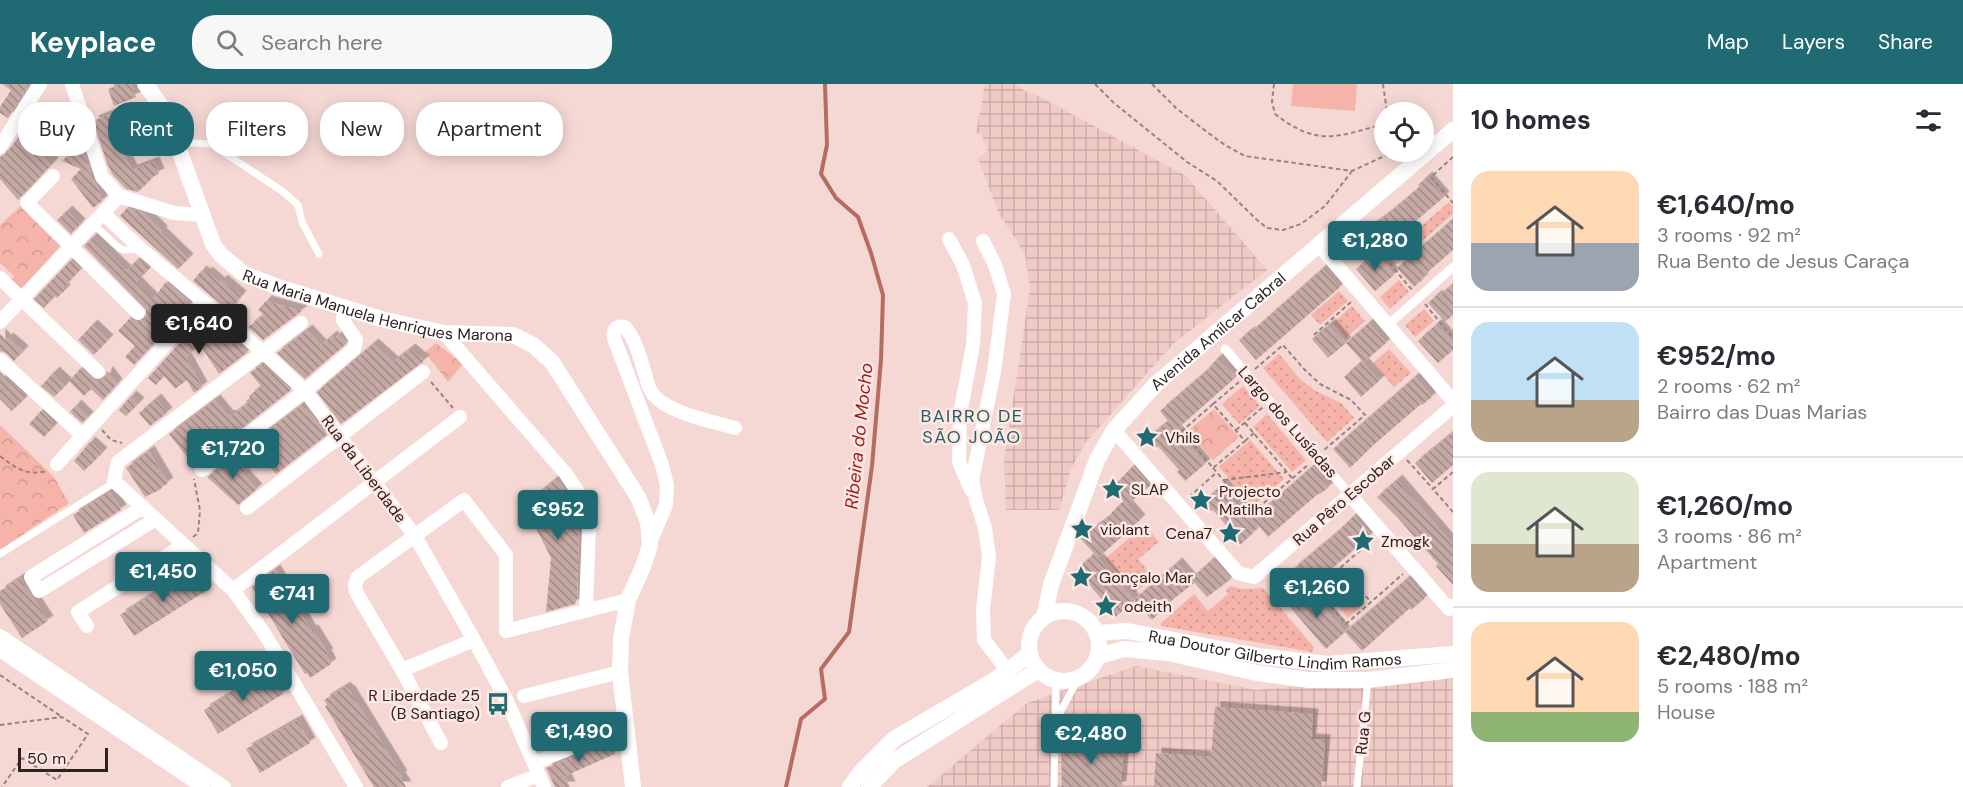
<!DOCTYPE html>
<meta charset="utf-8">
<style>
:root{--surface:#fff;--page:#f7f7f7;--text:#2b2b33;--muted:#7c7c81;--line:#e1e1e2;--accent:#1f6a73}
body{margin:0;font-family:"DM Sans",sans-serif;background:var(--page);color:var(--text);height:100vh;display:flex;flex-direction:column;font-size:22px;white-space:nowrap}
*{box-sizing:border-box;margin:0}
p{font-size:20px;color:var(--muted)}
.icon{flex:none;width:33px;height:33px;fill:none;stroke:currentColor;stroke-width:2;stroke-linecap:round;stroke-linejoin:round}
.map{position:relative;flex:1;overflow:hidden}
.side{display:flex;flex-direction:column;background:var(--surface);width:510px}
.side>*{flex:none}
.banner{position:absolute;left:18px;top:18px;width:570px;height:54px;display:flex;gap:12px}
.fabs{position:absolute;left:1374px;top:18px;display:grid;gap:12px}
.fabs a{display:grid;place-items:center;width:60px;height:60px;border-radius:50%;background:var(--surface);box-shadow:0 3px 15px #0003;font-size:30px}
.scale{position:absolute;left:18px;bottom:15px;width:90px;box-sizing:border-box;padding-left:6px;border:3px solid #2c2220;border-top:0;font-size:16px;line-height:21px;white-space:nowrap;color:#2c2220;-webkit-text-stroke:4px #ffe7e3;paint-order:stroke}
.price{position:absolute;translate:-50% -51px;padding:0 14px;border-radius:6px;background:var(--accent);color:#fff;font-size:20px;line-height:39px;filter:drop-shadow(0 2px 3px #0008)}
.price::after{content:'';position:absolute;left:50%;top:36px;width:18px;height:14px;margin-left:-9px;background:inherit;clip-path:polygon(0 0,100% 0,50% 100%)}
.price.current{background:#222;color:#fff}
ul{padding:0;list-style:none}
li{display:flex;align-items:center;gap:18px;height:150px;padding:0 18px}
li+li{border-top:2px solid var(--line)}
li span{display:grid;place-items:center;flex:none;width:168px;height:120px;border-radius:18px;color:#555}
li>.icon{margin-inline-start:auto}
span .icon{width:72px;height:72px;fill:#fffc;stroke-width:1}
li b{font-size:26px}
h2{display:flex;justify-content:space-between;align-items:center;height:72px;padding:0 18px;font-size:26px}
.chip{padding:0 21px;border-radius:24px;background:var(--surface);box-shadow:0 3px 15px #0003;font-size:21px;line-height:54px}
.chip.current{background:var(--accent);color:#fff}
header{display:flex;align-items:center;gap:36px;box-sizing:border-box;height:84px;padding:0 30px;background:var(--accent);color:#fff}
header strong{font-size:28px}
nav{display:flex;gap:33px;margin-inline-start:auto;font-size:21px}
.search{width:420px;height:54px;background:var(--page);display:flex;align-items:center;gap:15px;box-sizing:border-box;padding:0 21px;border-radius:24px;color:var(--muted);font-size:22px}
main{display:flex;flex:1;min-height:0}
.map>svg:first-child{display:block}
.industrial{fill:url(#industrial-grid)}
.grass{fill:url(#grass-dots)}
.park{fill:url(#park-crowns)}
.pitch{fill:#f5b3a9}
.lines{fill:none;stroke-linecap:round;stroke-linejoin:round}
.stream{stroke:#b76c62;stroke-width:4}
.building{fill:url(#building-back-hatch);filter:url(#shadow)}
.path{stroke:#988380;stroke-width:2;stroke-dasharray:4.5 3;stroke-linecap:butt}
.service{stroke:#fff;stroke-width:7}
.pedestrian{stroke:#fff;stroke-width:9}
.minor{stroke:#fff;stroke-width:14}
.tertiary{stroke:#fff;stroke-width:16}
.labels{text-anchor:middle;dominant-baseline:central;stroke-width:5;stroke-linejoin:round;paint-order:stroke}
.street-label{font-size:16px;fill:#2c2220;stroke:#ffe7e3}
.poi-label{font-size:16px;fill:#2c2220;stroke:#ffe7e3;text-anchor:start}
.neighbourhood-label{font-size:18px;letter-spacing:1.5px;fill:#255e66;stroke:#ffe7e3}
.water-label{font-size:18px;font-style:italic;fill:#99201c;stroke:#ffe7e3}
</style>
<header>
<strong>Keyplace</strong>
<div class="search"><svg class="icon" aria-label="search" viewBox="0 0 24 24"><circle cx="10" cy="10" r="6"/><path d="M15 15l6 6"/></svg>Search here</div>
<nav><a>Map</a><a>Layers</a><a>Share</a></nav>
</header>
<main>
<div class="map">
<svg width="1453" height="703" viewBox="0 0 1453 703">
<defs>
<pattern id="industrial-grid" width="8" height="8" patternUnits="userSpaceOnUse" patternTransform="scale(1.5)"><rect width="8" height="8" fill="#f0cac5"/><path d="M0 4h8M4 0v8" fill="none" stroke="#ceada9"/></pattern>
<pattern id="grass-dots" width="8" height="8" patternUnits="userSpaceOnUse" patternTransform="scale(1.5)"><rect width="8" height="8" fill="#f5b3a9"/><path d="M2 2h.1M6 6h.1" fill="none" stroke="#d29a91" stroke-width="1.8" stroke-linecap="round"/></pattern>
<pattern id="park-crowns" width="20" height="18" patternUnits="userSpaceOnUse" patternTransform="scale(1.5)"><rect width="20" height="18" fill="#f5b3a9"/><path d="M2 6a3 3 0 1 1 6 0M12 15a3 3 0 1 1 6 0" fill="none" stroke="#d29a91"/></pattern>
<pattern id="building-back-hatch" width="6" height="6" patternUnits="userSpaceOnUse" patternTransform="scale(1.5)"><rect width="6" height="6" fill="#c5a9a5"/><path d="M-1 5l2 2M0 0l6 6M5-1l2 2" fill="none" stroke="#a08986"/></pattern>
<filter id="shadow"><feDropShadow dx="5.5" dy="-5.5" stdDeviation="0" flood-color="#0004"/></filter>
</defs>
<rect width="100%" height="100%" fill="#f5d8d4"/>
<path class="industrial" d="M985 0H1015L1031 11 1033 9 1186 92 1267 186 1173 260 1086 358 1071 385 1059 426H1006L1004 376 1030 205 1025 170 998 128 978 74 988 67 981 50 976 49Z
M1136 582 1256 606 1453 589V703H927L1027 619Z"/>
<path class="grass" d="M1449 118 1453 123V130L1395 181 1387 172Z
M1399 196 1409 208 1390 225 1380 213Z
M1339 207 1348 217 1320 241 1311 231Z
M1352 222 1365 237 1346 254 1333 239Z
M1424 225 1434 237 1415 253 1405 241Z
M1389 265 1411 289 1394 303 1373 279Z
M1279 270 1299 294 1314 306 1341 319 1354 334 1327 358 1263 284Z
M1243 302 1260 322 1239 340 1222 320Z
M1267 330 1306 376 1292 388 1253 343Z
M1250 356 1284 395 1253 422 1219 383Z
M1144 441 1159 458 1138 475 1153 493 1135 509 1105 475Z
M1231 502 1241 505 1263 504 1314 563 1312 568 1161 542V539L1194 510 1208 527 1228 510 1226 506Z"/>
<path class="park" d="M23 120 61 161 21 205 11 196 14 192 0 179V141Z
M436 259 463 280 448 298 425 268Z
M1214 325 1239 353 1213 376 1188 347Z
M0 341 54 393 69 419 0 466Z
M1340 490 1365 519 1348 534 1323 505Z"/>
<path class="pitch" d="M1293 0H1357L1355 27 1291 22Z"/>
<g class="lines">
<path class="stream" d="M786 703 801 635 825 615 821 585 849 548 872 382 881 276 883 211 871 169 858 133 836 114 821 90 827 61 825 0"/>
</g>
<path class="building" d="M2 0H29L8 34 0 29V23L11 6Z
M120 0H131L136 13 114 22 108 5Z
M110 30 122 67 132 86 154 78 159 90 154 92 138 108 126 105 112 90 107 79 93 37Z
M154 34 160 52 139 60 133 42Z
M25 40 36 52 31 57 53 79 18 116 0 95V73L7 68 20 51 19 50Z
M76 63 86 73 91 89 84 86 97 101 102 117 93 124 71 95 81 85 62 77Z
M1427 93 1444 113 1382 166 1365 147 1388 130 1420 103 1418 101Z
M127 124 144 129 162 147 161 149 188 175 178 185 120 132Z
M67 127 80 140 71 150 57 136Z
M1453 135V166L1422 193 1423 195 1414 203 1397 184Z
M92 154 126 187 138 175 150 184 136 198 153 215 166 198 191 219 134 281 125 273 135 262 118 247 130 234 136 238 144 236 146 232V226L84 162Z
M1375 168 1394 191 1375 207 1356 185Z
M71 176 81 185 63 204 65 206 57 214 55 212 44 224 34 215Z
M1322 185 1339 204 1256 276 1239 256 1249 248 1250 249Z
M201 187 205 190 207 188 220 199 222 196 241 212 229 227 193 197Z
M1453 200V231L1445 238 1428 219 1437 211 1438 213Z
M266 217 302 227 263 256 248 243 264 231 258 226Z
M205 231 248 268 219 290 199 259 186 274 202 303 194 309 187 296 175 305 164 292 156 301 148 294Z
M1369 239 1386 259 1363 279 1379 297 1361 313 1344 293 1362 277 1346 259Z
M1330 240 1346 259 1328 274 1312 255Z
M1437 240 1453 258V266L1438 279 1418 257Z
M92 241 108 256 94 271 78 256Z
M307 246 321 261 332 252 334 255 340 250 346 258V260L305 295 277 269Z
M0 250 6 256 8 254 23 267 14 277 6 269 0 267Z
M373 260 393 278 410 265 424 277 341 340 317 308Z
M1219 273 1236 293 1176 346 1205 380 1185 397 1177 388 1179 386 1158 362 1156 364 1148 354 1168 337 1160 327 1211 283 1210 282Z
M262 280 291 306 194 382 169 350 215 316 228 332 230 331 231 332 248 319 246 317 250 314 249 312 261 302 250 289Z
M81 284 97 298 105 294 107 287 117 300 103 316 91 305 84 312 69 297Z
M0 288 26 313 12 327 0 315Z
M54 288 67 300 54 313 41 302Z
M1415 293 1432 313 1422 321 1421 320 1370 364 1350 384 1333 365Z
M131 312 139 319 126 332 119 326Z
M156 315 167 329 150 342 139 329Z
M303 320 327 351 276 390 264 377 268 375 254 357Z
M76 321 88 333 82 339 70 328Z
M41 327 52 337 51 339 54 342 44 353 29 340Z
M1453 348V381L1432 399 1415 379Z
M90 358 102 369 84 387 74 377Z
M149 367 168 399 161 404V405L145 413 126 384Z
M237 371 248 385 243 390 257 405 238 421 207 393Z
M1133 382 1150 402 1127 421 1140 436 1098 474 1080 454 1104 437 1123 417 1112 404Z
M1313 382 1329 403 1320 410 1319 409 1268 453 1258 441 1252 450 1240 461 1231 451 1233 449 1213 426 1211 427 1203 418 1223 400 1252 435Z
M557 394 572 416 579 439 577 515 575 520 546 528 551 474 536 444 520 424Z
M1397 396 1453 461V501L1436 482 1438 480 1397 433 1377 413Z
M110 408 121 426 84 449 73 431Z
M1354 432 1371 451 1308 505 1292 486 1334 451Z
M1094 470 1134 516 1177 479 1194 499 1172 516 1152 536 1134 517 1114 534 1106 524 1108 523 1087 498 1086 500 1076 486Z
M1213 475 1231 495 1207 513 1191 495Z
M192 485 206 507 134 552 120 531Z
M275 486 311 547 313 546 328 570 326 571 331 580 310 594 307 589 305 590 295 574 252 503Z
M20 494 48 537 22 554 0 520V507Z
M1408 494 1425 514 1411 526 1410 524 1362 567 1345 548Z
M1308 505 1345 548 1326 565 1289 522Z
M268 586 283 610 218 650 204 626Z
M345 603 348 607 349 606 402 692 400 693 406 703H374L359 679 325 622 327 621 324 616Z
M1215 623 1313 630 1311 655 1325 656 1321 703H1154L1156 669 1211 673Z
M297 636 310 659 260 689 246 665Z
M604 654 607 662 611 660 615 670 565 692 570 703H555L546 684 591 665 597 658Z
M1062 655 1124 662 1121 703H1062Z"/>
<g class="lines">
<path class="path" d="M1095 0 1114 19 1187 78 1217 97 1256 135 1267 144 1283 146 1301 140 1325 122 1352 87
M1152 0 1176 24 1207 48 1225 61 1245 72 1352 87 1393 68
M1274 0 1272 18 1275 30C1318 63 1336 53 1384 40
M1383 0 1387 28
M1453 73 1431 93 1453 119
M1360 145 1413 207
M1425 220 1453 254
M1314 251 1352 217
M1255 285 1283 261 1304 285 1320 300 1351 316 1365 331 1324 366
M431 298 453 324
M1213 320 1182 347 1213 384 1245 357 1213 320 1239 298
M1245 339 1292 394
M102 346 111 356 122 359
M1236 346 1263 323
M1245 357 1254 349
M0 372C17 385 26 392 48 387
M1407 376 1433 405
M1213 384 1252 429 1309 380
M1453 388 1433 405 1453 428
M1224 396 1287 388
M1189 413 1216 389
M193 453 198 449 200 426 194 395
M1372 456 1316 505 1346 540 1403 490
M1341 484 1371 518
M0 591 62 633
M0 641 62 633 88 650 57 696 22 674 2 703
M599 653 613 647"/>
<path class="service" d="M178 58 211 60 282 107 298 121 302 138 319 170
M93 140 118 163 123 166 140 165
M0 470 115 398
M1056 636 1078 595
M1054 703 1056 597
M1357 703 1368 596"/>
<path class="pedestrian" d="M1388 241 1453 183
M1225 265 1350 411"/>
<path class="minor" d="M72 0 102 93 119 112 174 129 202 131
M0 63 40 0
M53 92 27 119 138 229
M103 129 141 165 263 268 305 307 415 452 474 556 507 617 544 703
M949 155 963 181 975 219 973 261 960 330 959 378 971 406
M983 157 995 181 1004 210 994 288 972 396 976 416 985 444 989 473 983 526 984 556 1007 586
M1319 161 1453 317
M0 194 98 288
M0 238 119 112
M301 239 118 378 114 397 233 506 264 549 356 703
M444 249 566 390 582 414 589 442 586 525
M0 276 83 352
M1114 346 1238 489 1254 493 1453 322
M57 380 203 219
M202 386 305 307 354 265 356 256 343 236 344 223
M1350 411 1449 525 1453 522
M143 423 31 493 39 507 156 435
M247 424 423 288
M650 459 666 421 667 401 662 381 614 254C613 246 616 241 625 243 639 260 642 283 649 303 658 328 712 337 735 344
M233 506 460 333
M87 542 78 528 184 461
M0 552 224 703
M0 566 203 703
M402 586 474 556
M524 612 620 588
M441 659 402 586 356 508 355 501 358 493 464 416 506 471V547L628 516
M534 679 588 657
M508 703 539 691"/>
<g class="tertiary">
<path id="s1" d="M145 0 165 27 213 160 220 170 244 190 278 203 381 235 444 249 513 251 533 261 552 278 638 413 648 438 650 461 643 483 628 516 621 554 620 588 633 703"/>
<circle cx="1064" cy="562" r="35"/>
<path id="s2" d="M1044 533 1051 501 1097 376 1114 346 1156 300 1453 46"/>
<path id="s3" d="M1097 549 1127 547 1258 572 1327 580 1453 570"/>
<path d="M1099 572 1124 565 1168 569 1257 589 1309 596H1368L1453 586"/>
<path d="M850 703 860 689 894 655 993 597 1030 570"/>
<path d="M869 703 894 677 1038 586"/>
</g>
</g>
<defs>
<g id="sight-bare" transform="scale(1.8)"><path d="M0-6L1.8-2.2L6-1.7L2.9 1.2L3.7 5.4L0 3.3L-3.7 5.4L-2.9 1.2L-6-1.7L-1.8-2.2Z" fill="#1f6a73" stroke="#ffe7e3" stroke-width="2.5" paint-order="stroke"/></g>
<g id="bus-bare" transform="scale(1.8)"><path d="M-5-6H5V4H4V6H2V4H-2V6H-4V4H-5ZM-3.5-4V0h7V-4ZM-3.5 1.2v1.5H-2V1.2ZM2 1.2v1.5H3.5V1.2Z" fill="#1f6a73" stroke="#ffe7e3" stroke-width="2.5" paint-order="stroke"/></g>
</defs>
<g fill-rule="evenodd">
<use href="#sight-bare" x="1147" y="353"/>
<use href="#sight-bare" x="1113" y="405"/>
<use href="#sight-bare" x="1201" y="416"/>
<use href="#sight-bare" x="1082" y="445"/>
<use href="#sight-bare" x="1230" y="449"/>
<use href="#sight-bare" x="1363" y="457"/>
<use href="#sight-bare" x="1081" y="493"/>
<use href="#sight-bare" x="1106" y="522"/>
<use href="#bus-bare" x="498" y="620"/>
</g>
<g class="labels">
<g class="street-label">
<text stroke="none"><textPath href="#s1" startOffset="357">Rua Maria Manuela Henriques Marona</textPath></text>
<text stroke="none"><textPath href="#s2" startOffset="344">Avenida Amílcar Cabral</textPath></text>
<text transform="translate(1288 338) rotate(49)">Largo dos Lusíadas</text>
<text transform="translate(364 385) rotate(53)">Rua da Liberdade</text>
<text transform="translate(1344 416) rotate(-41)">Rua Pêro Escobar</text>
<text stroke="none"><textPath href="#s3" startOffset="180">Rua Doutor Gilberto Lindim Ramos</textPath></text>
<text transform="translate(1363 649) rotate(-84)">Rua G</text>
</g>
<g class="poi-label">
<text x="1165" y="353">Vhils</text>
<text x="1131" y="405">SLAP</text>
<text x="1219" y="407">Projecto<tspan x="1219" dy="18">Matilha</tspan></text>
<text x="1100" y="445">violant</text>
<text x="1212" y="449" text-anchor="end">Cena7</text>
<text x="1381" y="457">Zmogk</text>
<text x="1099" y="493">Gonçalo Mar</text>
<text x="1124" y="522">odeith</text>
<text x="480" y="611" text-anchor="end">R Liberdade 25<tspan x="480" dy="18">(B Santiago)</tspan></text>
</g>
<g class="neighbourhood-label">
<text x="972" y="332">BAIRRO DE<tspan x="972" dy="21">SÃO JOÃO</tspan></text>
</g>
<g class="water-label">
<text transform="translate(859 352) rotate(-84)">Ribeira do Mocho</text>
</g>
</g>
</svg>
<div class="fabs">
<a><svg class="icon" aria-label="locate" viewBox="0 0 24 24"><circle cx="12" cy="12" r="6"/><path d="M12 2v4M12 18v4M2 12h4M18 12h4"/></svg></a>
</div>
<div class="scale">50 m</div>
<b class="price" style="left:1375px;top:188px">€1,280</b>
<b class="price current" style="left:199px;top:271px">€1,640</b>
<b class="price" style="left:233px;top:396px">€1,720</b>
<b class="price" style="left:558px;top:457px">€952</b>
<b class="price" style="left:163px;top:519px">€1,450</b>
<b class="price" style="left:1317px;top:535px">€1,260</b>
<b class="price" style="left:292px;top:541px">€741</b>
<b class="price" style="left:243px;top:618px">€1,050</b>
<b class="price" style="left:579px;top:679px">€1,490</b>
<b class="price" style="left:1091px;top:681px">€2,480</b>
<div class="banner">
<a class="chip">Buy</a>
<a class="chip current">Rent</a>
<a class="chip">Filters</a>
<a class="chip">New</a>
<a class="chip">Apartment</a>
</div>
</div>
<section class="side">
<h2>10 homes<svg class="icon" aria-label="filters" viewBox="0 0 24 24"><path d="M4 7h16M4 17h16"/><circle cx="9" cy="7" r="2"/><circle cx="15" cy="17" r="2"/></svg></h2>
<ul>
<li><span style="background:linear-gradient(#ffd9b3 60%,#9aa5b1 0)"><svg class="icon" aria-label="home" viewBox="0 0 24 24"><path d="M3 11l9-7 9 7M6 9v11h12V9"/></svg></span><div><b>€1,640/mo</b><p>3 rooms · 92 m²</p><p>Rua Bento de Jesus Caraça</p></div></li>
<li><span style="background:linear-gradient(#bfe0f5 65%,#b9a48a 0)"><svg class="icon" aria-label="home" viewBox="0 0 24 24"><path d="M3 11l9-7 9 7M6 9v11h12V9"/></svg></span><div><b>€952/mo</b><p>2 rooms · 62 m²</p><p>Bairro das Duas Marias</p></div></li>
<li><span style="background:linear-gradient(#dfe7d0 60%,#b9a48a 0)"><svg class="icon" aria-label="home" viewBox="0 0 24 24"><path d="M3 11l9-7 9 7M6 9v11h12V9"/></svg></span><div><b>€1,260/mo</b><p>3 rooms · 86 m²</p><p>Apartment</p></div></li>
<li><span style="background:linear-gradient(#ffd9b3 75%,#8fb573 0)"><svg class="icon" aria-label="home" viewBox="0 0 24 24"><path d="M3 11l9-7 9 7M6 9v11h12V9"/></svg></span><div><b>€2,480/mo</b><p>5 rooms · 188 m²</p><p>House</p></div></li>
</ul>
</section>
</main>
